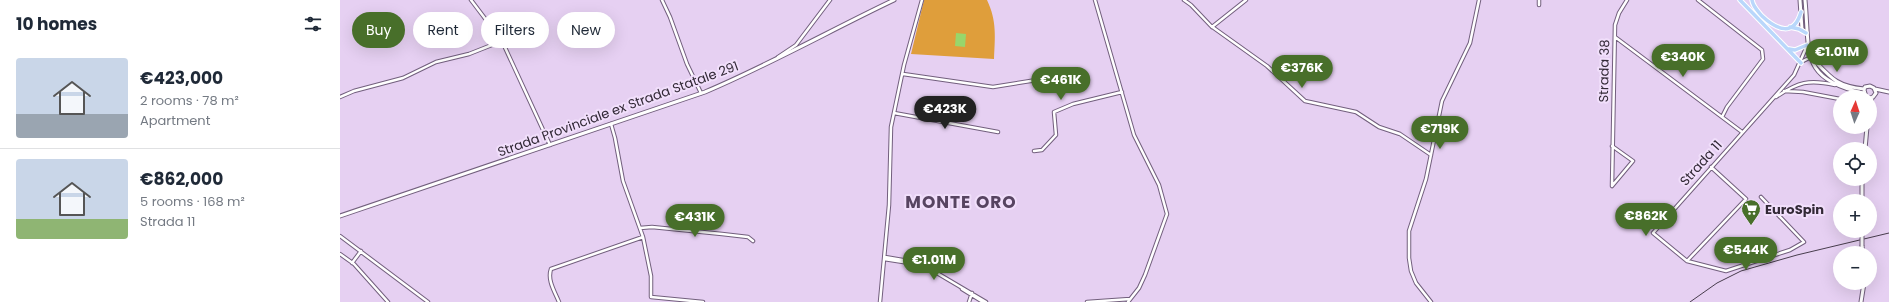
<!DOCTYPE html>
<meta charset="utf-8">
<style>
:root{--surface:#fff;--page:#f2f2f3;--text:#1f2937;--muted:#747a83;--line:#e0e1e3;--accent:#486f2a}
body{margin:0;font-family:Poppins,sans-serif;background:var(--page);color:var(--text);height:100vh;display:flex;flex-direction:column;font-size:15px;white-space:nowrap}
*{box-sizing:border-box;margin:0}
p{font-size:13px;color:var(--muted)}
.icon{flex:none;width:22px;height:22px;fill:none;stroke:currentColor;stroke-width:2;stroke-linecap:round;stroke-linejoin:round}
.map{position:relative;flex:1;overflow:hidden}
.sheet{display:flex;flex-direction:column;background:var(--surface);width:340px}
.sheet>*{flex:none}
.top-card{position:absolute;left:12px;top:12px;width:380px;height:36px;display:flex;gap:8px}
.needle{width:26px;rotate:3deg}
.fabs{position:absolute;left:1493px;top:90px;display:grid;gap:8px}
.fabs a{display:grid;place-items:center;width:44px;height:44px;border-radius:50%;background:var(--surface);box-shadow:0 4px 16px #0002;font-size:20px}
.price{position:absolute;translate:-50% -34px;padding:0 9px;border-radius:14px;background:var(--accent);color:#fff;font-size:13px;line-height:26px;filter:drop-shadow(0 1px 2px #0008)}
.price::after{content:'';position:absolute;left:50%;top:24px;width:12px;height:9px;margin-left:-6px;background:inherit;clip-path:polygon(0 0,100% 0,50% 100%)}
.price.current{background:#222;color:#fff}
ul{padding:0;list-style:none}
li{display:flex;align-items:center;gap:12px;height:100px;padding:0 16px}
li+li{border-top:1px solid var(--line)}
li span{display:grid;place-items:center;flex:none;width:112px;height:80px;border-radius:4px;color:#555}
li>.icon{margin-inline-start:auto}
span .icon{width:48px;height:48px;fill:#fffc;stroke-width:1}
li b{font-size:17px}
h2{display:flex;justify-content:space-between;align-items:center;height:48px;padding:0 16px;font-size:17px}
.tag{padding:0 14px;border-radius:18px;background:var(--surface);box-shadow:0 4px 16px #0002;font-size:14px;line-height:36px}
.tag.current{background:var(--accent);color:#fff}
main{display:flex;flex:1;min-height:0}
.map>svg:first-child{display:block}
.green{fill:#df9e3b}
.water{fill:#98d66b}
.lines{fill:none;stroke-linecap:round;stroke-linejoin:round}
.minor-casing{stroke:#725f7d;stroke-width:4.5}
.tertiary-casing{stroke:#725f7d;stroke-width:5}
.primary-casing{stroke:#fff;stroke-width:5.5}
.minor{stroke:#fff;stroke-width:2.5}
.tertiary{stroke:#fff;stroke-width:3}
.primary{stroke:#b9d7fb;stroke-width:3.5}
.rail{stroke:#483d4d;stroke-width:1}
.tertiary-bridge-casing{stroke:#725f7d;stroke-width:5;stroke-linecap:butt}
.tertiary-bridge{stroke:#fff;stroke-width:3}
.labels{text-anchor:middle;dominant-baseline:central;stroke-width:4;stroke-linejoin:round;paint-order:stroke}
.street-label{font-size:13px;fill:#322936;stroke:#f1dffb}
.poi-label{font-size:13px;font-weight:bold;fill:#322936;stroke:#f1dffb;text-anchor:start}
.district-label{font-size:17px;font-weight:bold;letter-spacing:1px;fill:#574461;stroke:#f1dffb}
</style>
<main>
<section class="sheet">
<h2>10 homes<svg class="icon" aria-label="filters" viewBox="0 0 24 24"><path d="M4 7h16M4 17h16"/><circle cx="9" cy="7" r="2"/><circle cx="15" cy="17" r="2"/></svg></h2>
<ul>
<li><span style="background:linear-gradient(#c9d6e8 70%,#9aa5b1 0)"><svg class="icon" aria-label="home" viewBox="0 0 24 24"><path d="M3 11l9-7 9 7M6 9v11h12V9"/></svg></span><div><b>€423,000</b><p>2 rooms · 78 m²</p><p>Apartment</p></div></li>
<li><span style="background:linear-gradient(#c9d6e8 75%,#8fb573 0)"><svg class="icon" aria-label="home" viewBox="0 0 24 24"><path d="M3 11l9-7 9 7M6 9v11h12V9"/></svg></span><div><b>€862,000</b><p>5 rooms · 168 m²</p><p>Strada 11</p></div></li>
</ul>
</section>
<div class="map">
<svg width="1549" height="302" viewBox="0 0 1549 302">
<rect width="100%" height="100%" fill="#e6d0f2"/>
<path class="green" d="M584 0H647C657 21 655 37 654 59L571 54Z"/>
<path class="water" d="M616 33 626 34 625 47 615 46Z"/>
<g class="lines">
<g class="minor-casing">
<path id="minor" d="M131 0 162 41 210 145
M322 0 330 17 347 64 361 93
M755 0 794 135 819 185 827 214 805 275 799 288 788 302
M844 0 851 5 871 26 927 66 965 101 1016 112 1039 127 1060 134 1091 155
M1358 0 1422 50 1423 59 1387 107 1382 117
M1199 5V0
M872 27 906 0
M1275 37 1402 132
M438 57 456 45 490 0
M1461 62 1471 57
M563 74 653 87 703 79
M1444 91 1463 92 1500 99
M0 97 14 91 63 78 96 62 129 54 162 41
M1436 97C1458 82 1469 79 1495 85
M554 113 658 132
M1272 146 1293 161 1272 186 1275 25 1279 13 1287 0
M694 151 702 150 716 135 714 112 733 104 782 92
M1371 167 1406 199 1347 261 1313 233 1454 75 1467 46
M300 228 312 227 382 234 408 237 413 241
M0 236 88 302
M303 237 311 276V297L363 302
M0 254 14 264 48 302
M545 257 580 263 646 302
M544 259 576 264 585 268
M1347 261 1386 271 1450 250 1464 242 1421 197
M12 263 21 251
M622 289 643 302
M219 302C215 292 207 280 211 269L303 237 283 181 275 138 271 124
M540 302 549 205 551 127 564 65 582 0
M629 302 632 293
M747 302 790 299
M1091 302 1076 283 1071 271 1069 258V231L1086 179 1102 101 1130 43 1139 0"/>
</g>
<g class="tertiary-casing">
<path id="tertiary" d="M1460 0 1462 29 1465 32
M1465 0C1470 53 1460 79 1523 93
M1473 59C1491 78 1496 86 1524 89
M1535 89 1549 92
M1526 97 1524 90 1525 87 1530 86 1534 88 1536 93 1533 97 1530 98
M1530 107 1532 98
M1525 149 1527 127
M1522 201V179
M0 216 365 92C429 65 491 30 554 0
M1522 246 1523 253
M1521 302 1524 283"/>
</g>
<g class="primary-casing">
<path id="primary" d="M1400 0 1461 63
M1412 0C1413 7 1418 11 1422 16 1437 30 1454 37 1461 12
M1450 27 1459 29 1466 33
M1449 49 1455 50 1467 45"/>
</g>
<use href="#minor" class="minor"/>
<use href="#tertiary" class="tertiary"/>
<use href="#primary" class="primary"/>
<path class="rail" d="M1350 302 1377 283 1401 271 1457 255 1549 233"/>
<g class="tertiary-bridge-casing">
<path id="tertiary-bridge" d="M1522 231V246"/>
</g>
<use href="#tertiary-bridge" class="tertiary-bridge"/>
</g>
<defs>
<g id="supermarket-pin" transform="scale(1)"><path d="M0 17L-7.5 6A9.5 9.5 0 1 1 7.5 6Z" fill="#486f2a" stroke="#f1dffb"/><path d="M-6-5.5h2.5l.6 2H6L4.5 2H-2.5L-4.4-4H-6ZM-1.5 3.2a1.3 1.3 0 1 0 .1 0ZM3 3.2a1.3 1.3 0 1 0 .1 0Z" fill="#fff"/></g>
</defs>
<g fill-rule="evenodd">
<use href="#supermarket-pin" x="1411" y="209"/>
</g>
<g class="labels">
<g class="street-label">
<text transform="translate(1264 71) rotate(-89)">Strada 38</text>
<text transform="translate(278 109) rotate(-20)">Strada Provinciale ex Strada Statale 291</text>
<text transform="translate(1361 163) rotate(-48)">Strada 11</text>
</g>
<g class="poi-label">
<text x="1425" y="209">EuroSpin</text>
</g>
<g class="district-label">
<text x="621" y="202">MONTE ORO</text>
</g>
</g>
</svg>
<div class="fabs">
<a><svg class="needle" viewBox="-14 -14 28 28"><path d="M0-13l5 13h-10z" fill="#e53935"/><path d="M0 13l5-13h-10z" fill="#747a83"/></svg></a>
<a><svg class="icon" aria-label="locate" viewBox="0 0 24 24"><circle cx="12" cy="12" r="6"/><path d="M12 2v4M12 18v4M2 12h4M18 12h4"/></svg></a>
<a>+</a>
<a>−</a>
</div>
<b class="price" style="left:1497px;top:73px">€1.01M</b>
<b class="price" style="left:1343px;top:78px">€340K</b>
<b class="price" style="left:962px;top:89px">€376K</b>
<b class="price" style="left:721px;top:101px">€461K</b>
<b class="price current" style="left:605px;top:130px">€423K</b>
<b class="price" style="left:1100px;top:150px">€719K</b>
<b class="price" style="left:1306px;top:237px">€862K</b>
<b class="price" style="left:355px;top:238px">€431K</b>
<b class="price" style="left:1406px;top:271px">€544K</b>
<b class="price" style="left:594px;top:281px">€1.01M</b>
<div class="top-card">
<a class="tag current">Buy</a>
<a class="tag">Rent</a>
<a class="tag">Filters</a>
<a class="tag">New</a>
</div>
</div>
</main>
